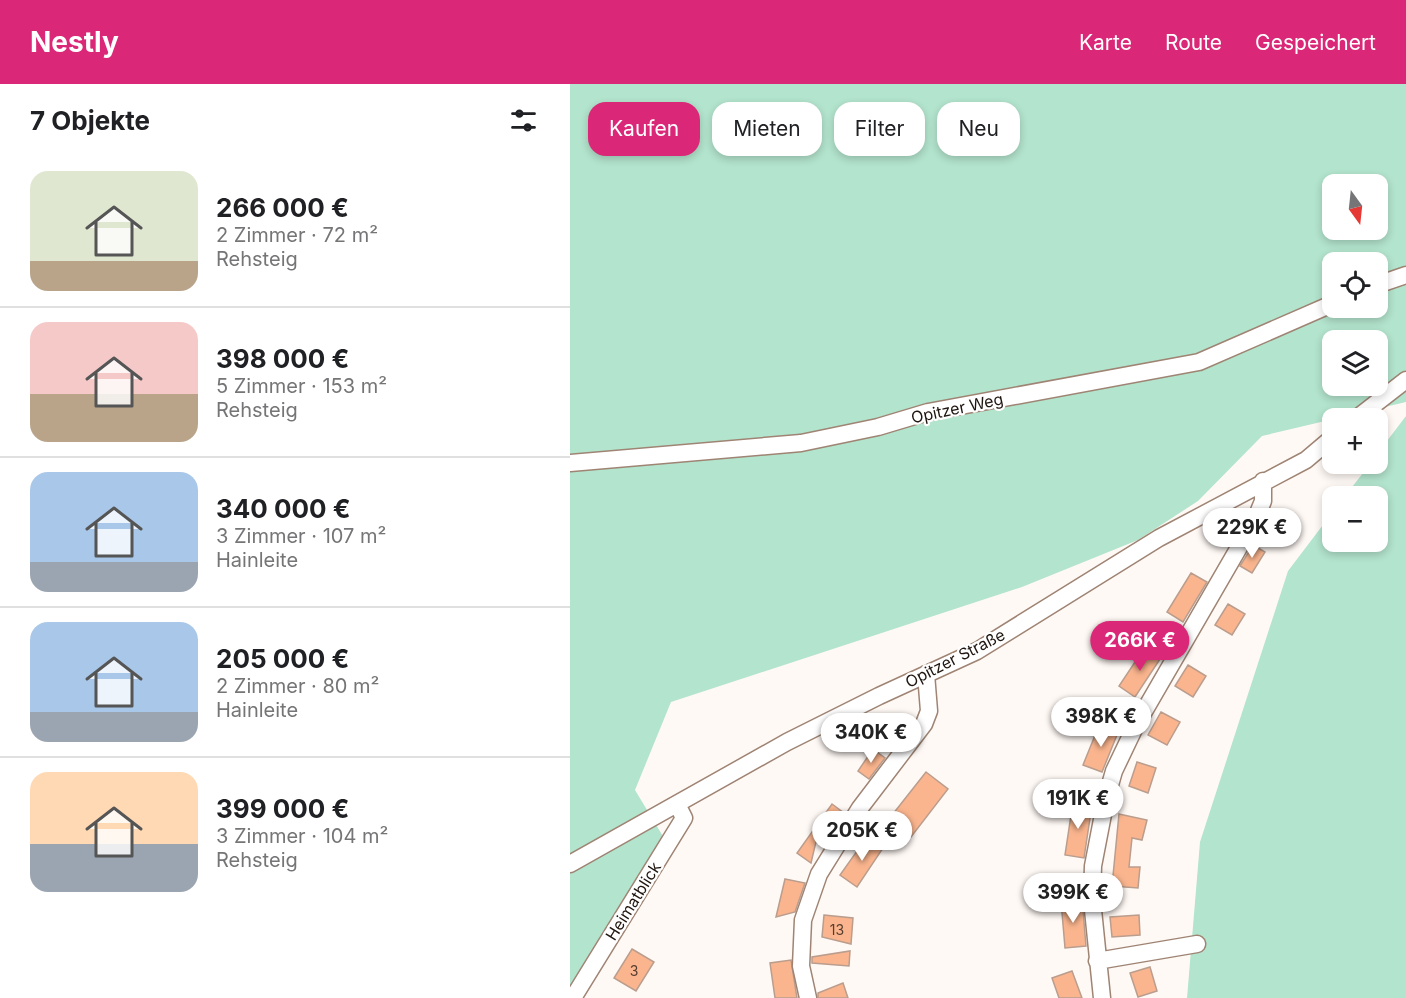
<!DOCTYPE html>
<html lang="de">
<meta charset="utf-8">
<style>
:root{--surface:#fff;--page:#f6f6f6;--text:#202124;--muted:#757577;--line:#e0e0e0;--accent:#db2777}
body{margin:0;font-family:Inter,sans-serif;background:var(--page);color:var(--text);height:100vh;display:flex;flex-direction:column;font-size:22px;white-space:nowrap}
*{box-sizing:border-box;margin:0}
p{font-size:20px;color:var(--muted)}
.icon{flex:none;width:33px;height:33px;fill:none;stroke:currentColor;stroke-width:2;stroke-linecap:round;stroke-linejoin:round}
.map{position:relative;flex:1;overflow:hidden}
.drawer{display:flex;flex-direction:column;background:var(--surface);width:570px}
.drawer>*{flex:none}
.top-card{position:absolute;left:18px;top:18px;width:570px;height:54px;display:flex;gap:12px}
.needle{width:39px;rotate:165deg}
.fabs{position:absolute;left:752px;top:90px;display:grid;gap:12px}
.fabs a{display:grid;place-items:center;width:66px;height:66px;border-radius:12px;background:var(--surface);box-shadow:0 3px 9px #0003;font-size:30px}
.price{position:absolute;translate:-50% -51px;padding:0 14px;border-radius:21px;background:#fff;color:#222;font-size:20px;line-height:39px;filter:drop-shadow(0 2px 3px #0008)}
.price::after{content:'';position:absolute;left:50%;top:36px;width:18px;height:14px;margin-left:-9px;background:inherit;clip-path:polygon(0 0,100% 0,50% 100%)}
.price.current{background:var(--accent);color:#fff}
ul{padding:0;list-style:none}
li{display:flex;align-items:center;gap:18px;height:150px;padding:0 30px}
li+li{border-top:2px solid var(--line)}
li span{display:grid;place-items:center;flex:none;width:168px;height:120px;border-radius:18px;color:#555}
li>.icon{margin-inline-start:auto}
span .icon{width:72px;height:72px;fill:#fffc;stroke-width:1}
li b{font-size:26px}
h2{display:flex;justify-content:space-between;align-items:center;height:72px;padding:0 30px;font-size:26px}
.pill{padding:0 21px;border-radius:18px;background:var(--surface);box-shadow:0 3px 9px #0003;font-size:21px;line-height:54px}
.pill.current{background:var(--accent);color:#fff}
header{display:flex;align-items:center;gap:36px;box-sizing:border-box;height:84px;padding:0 30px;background:var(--accent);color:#fff}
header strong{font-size:28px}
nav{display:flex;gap:33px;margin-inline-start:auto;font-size:21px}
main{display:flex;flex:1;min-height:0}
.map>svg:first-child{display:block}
.green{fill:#b3e4cd;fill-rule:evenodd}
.building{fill:#fab58e;stroke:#ba9d8d;stroke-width:1.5}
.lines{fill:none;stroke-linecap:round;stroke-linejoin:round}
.minor-casing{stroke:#9f8474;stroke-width:19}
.minor{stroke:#fff;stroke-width:16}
.labels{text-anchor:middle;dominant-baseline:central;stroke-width:4.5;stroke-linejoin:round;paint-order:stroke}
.number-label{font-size:14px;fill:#563d2f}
.street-label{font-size:16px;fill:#1f150f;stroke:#fff}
</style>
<header>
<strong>Nestly</strong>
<nav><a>Karte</a><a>Route</a><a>Gespeichert</a></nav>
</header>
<main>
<section class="drawer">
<h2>7 Objekte<svg class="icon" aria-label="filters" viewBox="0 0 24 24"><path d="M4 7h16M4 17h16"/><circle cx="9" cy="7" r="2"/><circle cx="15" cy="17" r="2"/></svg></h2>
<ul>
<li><span style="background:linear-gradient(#dfe7d0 75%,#b9a48a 0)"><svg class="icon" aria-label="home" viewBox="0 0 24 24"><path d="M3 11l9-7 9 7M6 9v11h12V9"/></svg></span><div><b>266 000 €</b><p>2 Zimmer · 72 m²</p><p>Rehsteig</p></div></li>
<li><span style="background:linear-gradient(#f6c9c9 60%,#b9a48a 0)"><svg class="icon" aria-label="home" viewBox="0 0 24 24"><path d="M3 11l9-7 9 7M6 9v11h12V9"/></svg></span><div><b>398 000 €</b><p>5 Zimmer · 153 m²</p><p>Rehsteig</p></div></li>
<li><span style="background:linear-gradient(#a9c7e8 75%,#9aa5b1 0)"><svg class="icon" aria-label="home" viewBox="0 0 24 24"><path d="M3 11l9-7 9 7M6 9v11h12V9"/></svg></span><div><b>340 000 €</b><p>3 Zimmer · 107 m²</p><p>Hainleite</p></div></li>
<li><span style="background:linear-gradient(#a9c7e8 75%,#9aa5b1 0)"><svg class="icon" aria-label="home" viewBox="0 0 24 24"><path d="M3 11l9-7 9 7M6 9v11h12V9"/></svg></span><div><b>205 000 €</b><p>2 Zimmer · 80 m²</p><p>Hainleite</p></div></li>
<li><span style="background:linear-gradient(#ffd9b3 60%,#9aa5b1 0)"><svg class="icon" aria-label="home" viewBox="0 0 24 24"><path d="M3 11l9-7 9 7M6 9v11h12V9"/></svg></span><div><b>399 000 €</b><p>3 Zimmer · 104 m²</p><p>Rehsteig</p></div></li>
</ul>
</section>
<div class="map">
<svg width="836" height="914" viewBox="0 0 836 914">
<rect width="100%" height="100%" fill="#fff9f5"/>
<path class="green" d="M0 0H836V318L692 352 628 417 568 456 452 503 101 618 65 706 94 754 0 908ZM762 100H807V146H762ZM762 178H807V224H762ZM762 256H807V302H762Z
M836 332V914H617L630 758 718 487 762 429V458H807V412H775L800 380H807V370Z"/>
<path class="building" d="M683 461 695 468 682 489 670 482Z
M621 489 637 498 613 538 597 528Z
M658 520 675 530 662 551 645 541Z
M575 563 592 572 565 613 549 602Z
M618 581 636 592 623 613 605 602Z
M591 628 610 638 597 661 578 651Z
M530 639 549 646 532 688 513 681Z
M303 665 315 674 299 695 288 687Z
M567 678 586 684 578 709 559 702Z
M356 688 378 705 341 753 319 735Z
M503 718 522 721 514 774 495 771Z
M262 720 274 729 263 747 249 745 241 779 227 769Z
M549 730 577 736 572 756 562 754 559 783H570L568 804 542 802Z
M297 753 313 764 287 803 270 791Z
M215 795 235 799 225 828 206 833Z
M512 815 516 862 495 864 491 817Z
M254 831 283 834 281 860 252 853Z
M569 831 570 851 542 853 540 833Z
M62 865 84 878 66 907 44 894Z
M280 867 279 882 242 879V873Z
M221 876 227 914H205L200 879Z
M580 883 587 907 568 913 560 889Z
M502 887 512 914H489L482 894Z
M273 899 278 914H248V909Z"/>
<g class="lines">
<g class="minor-casing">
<path id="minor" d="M807 201 836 191
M787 334 836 296
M0 379 231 359 308 343 358 328 629 278 762 220
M0 780 217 658 309 612 407 567 589 454 736 376 762 354
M527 877 627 860
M3 914 114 734 107 720
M238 914 231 882 233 836 249 790 290 724 354 640 359 627 356 590
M532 914 522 816 523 782 536 715 544 687 565 643 686 434 693 417V397"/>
</g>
<use href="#minor" class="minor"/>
</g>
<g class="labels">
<g class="number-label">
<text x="267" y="845">13</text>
<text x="64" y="886">3</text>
</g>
<g class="street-label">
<text transform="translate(387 324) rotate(-12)">Opitzer Weg</text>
<text transform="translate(385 574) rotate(-27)">Opitzer Straße</text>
<text transform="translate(63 817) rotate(-58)">Heimatblick</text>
</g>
</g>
</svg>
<div class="fabs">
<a><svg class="needle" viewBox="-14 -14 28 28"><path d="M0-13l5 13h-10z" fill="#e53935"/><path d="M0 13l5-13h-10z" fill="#757577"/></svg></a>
<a><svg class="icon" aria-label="locate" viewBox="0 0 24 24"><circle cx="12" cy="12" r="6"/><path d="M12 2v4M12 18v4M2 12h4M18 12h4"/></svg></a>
<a><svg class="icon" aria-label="layers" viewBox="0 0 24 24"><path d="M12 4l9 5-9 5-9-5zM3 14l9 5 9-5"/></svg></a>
<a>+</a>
<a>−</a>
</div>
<b class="price" style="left:682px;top:475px">229K €</b>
<b class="price current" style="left:570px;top:588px">266K €</b>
<b class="price" style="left:531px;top:664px">398K €</b>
<b class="price" style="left:301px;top:680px">340K €</b>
<b class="price" style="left:508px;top:746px">191K €</b>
<b class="price" style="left:292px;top:778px">205K €</b>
<b class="price" style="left:503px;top:840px">399K €</b>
<div class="top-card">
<a class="pill current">Kaufen</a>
<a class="pill">Mieten</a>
<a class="pill">Filter</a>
<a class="pill">Neu</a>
</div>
</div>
</main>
